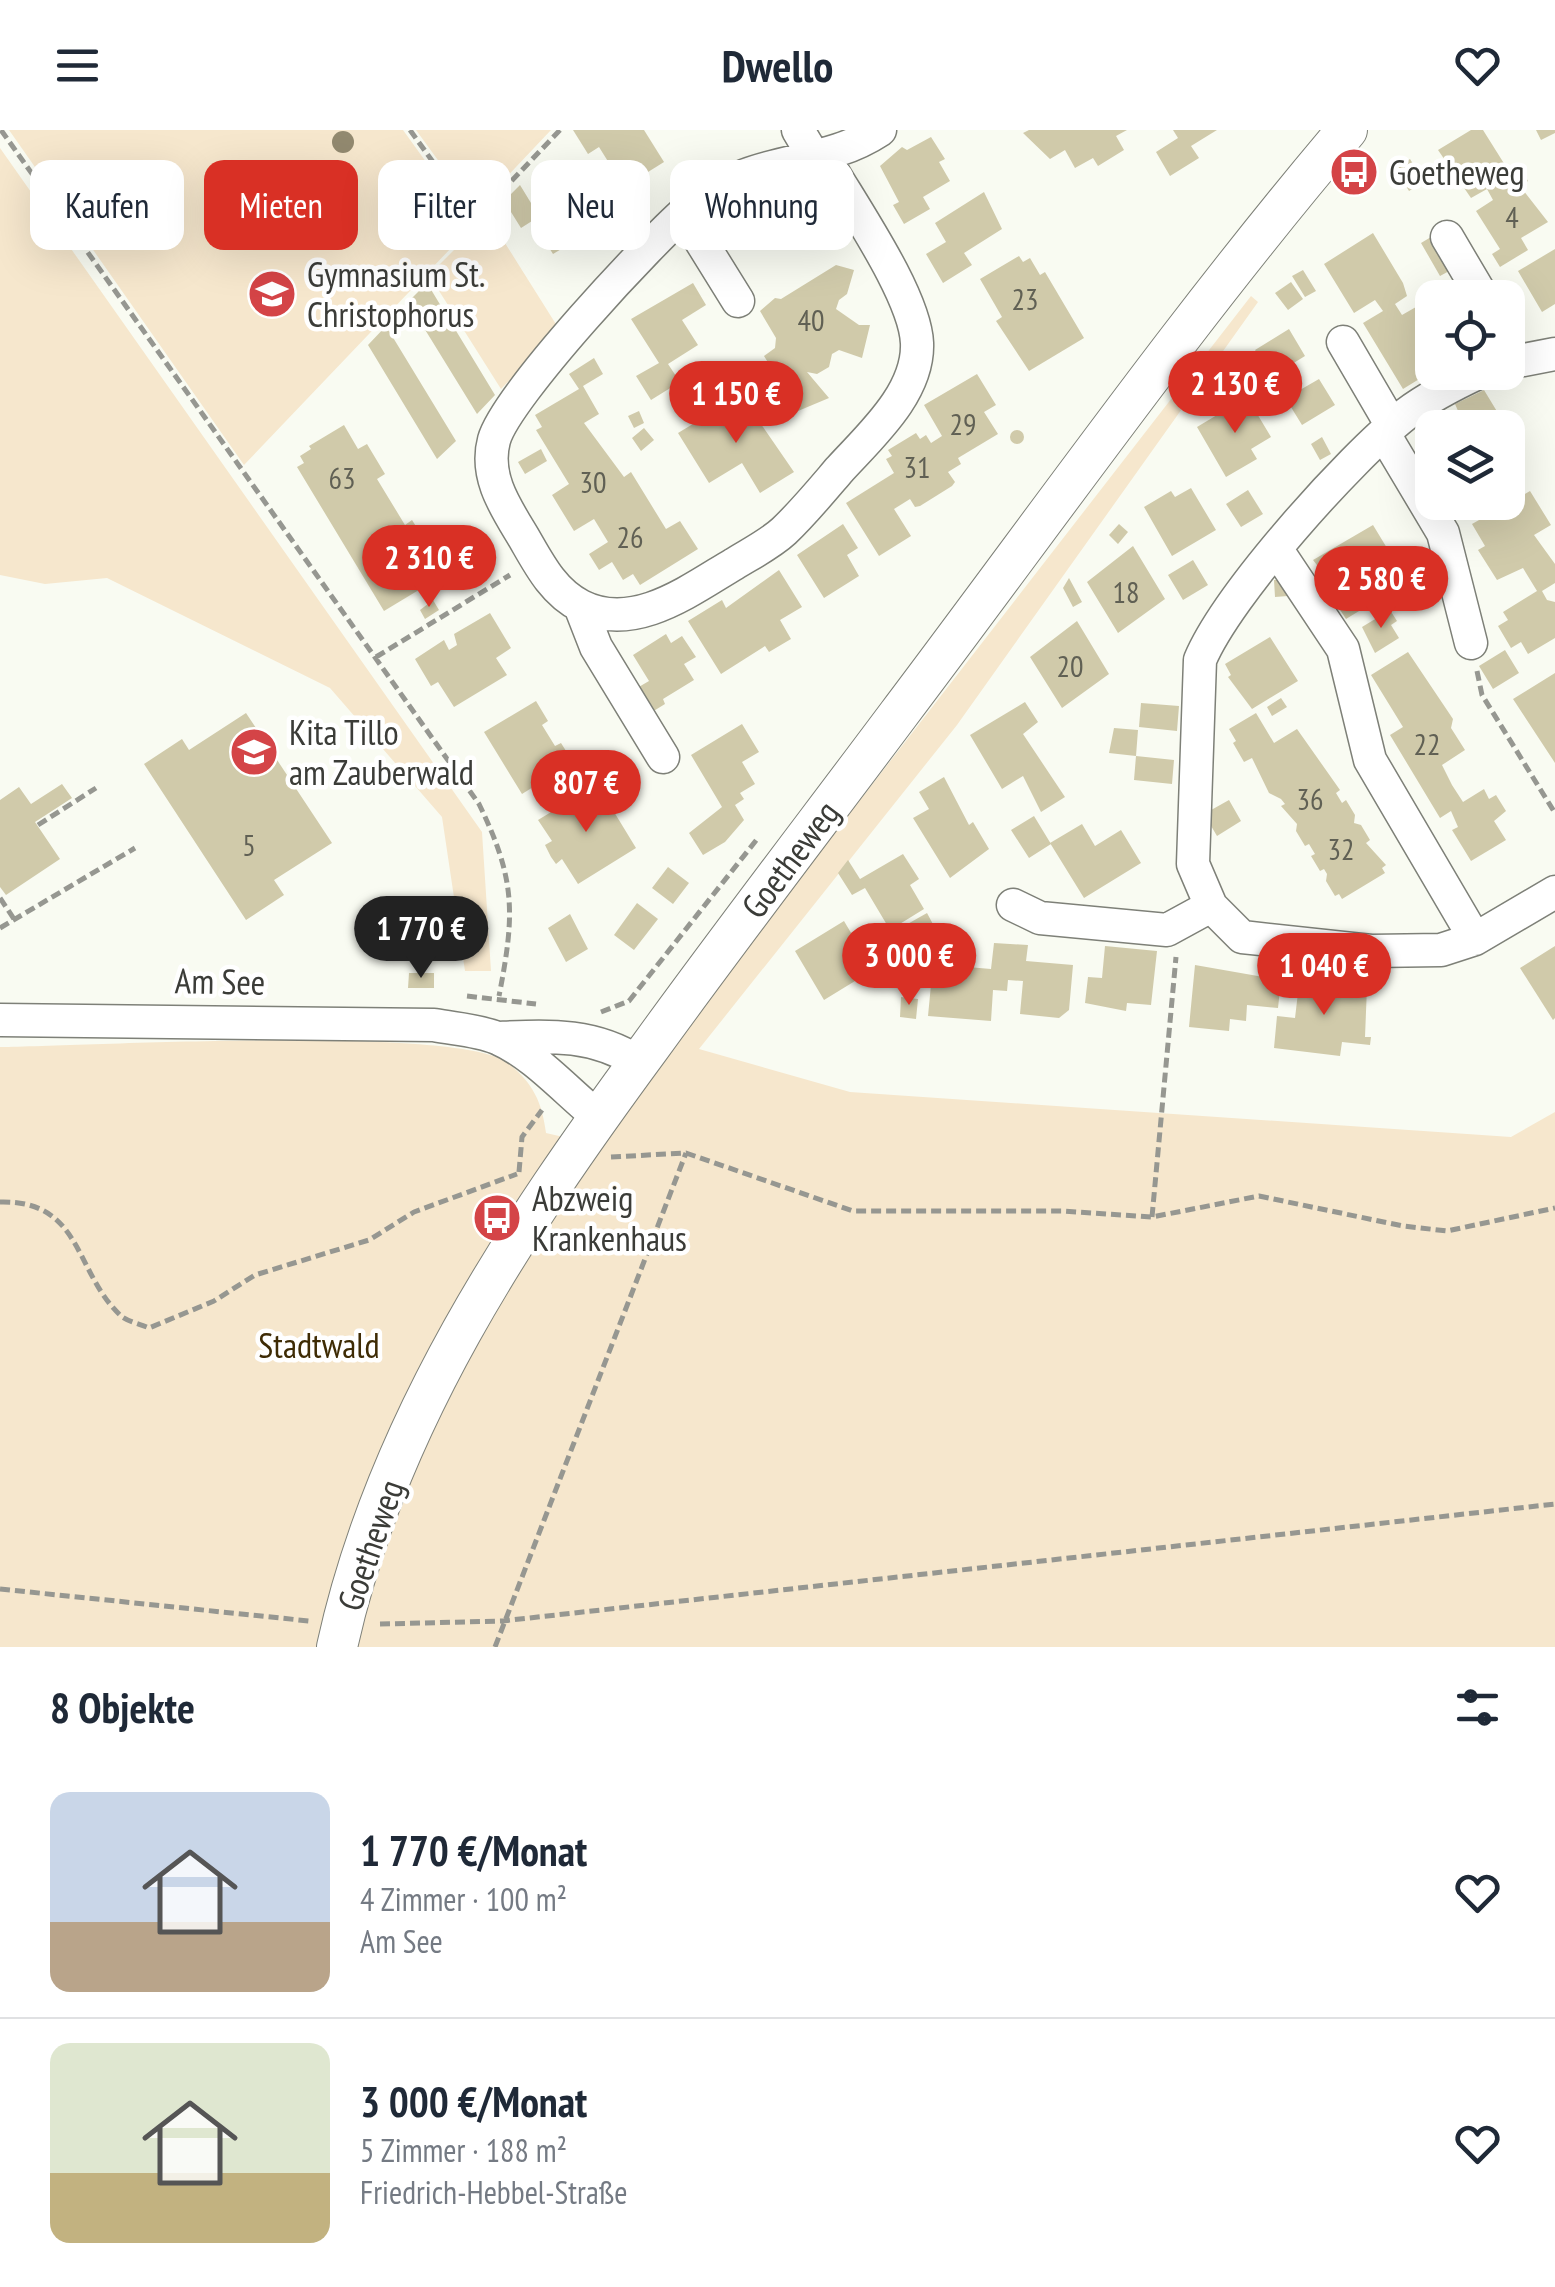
<!DOCTYPE html>
<html lang="de">
<meta charset="utf-8">
<style>
:root{--surface:#fff;--page:#f2f2f3;--text:#1f2937;--muted:#747a83;--line:#e0e1e3;--accent:#d93025}
body{margin:0;font-family:"PT Sans Narrow",sans-serif;background:var(--page);color:var(--text);height:100vh;display:flex;flex-direction:column;font-size:38px;white-space:nowrap}
*{box-sizing:border-box;margin:0}
p{font-size:32px;color:var(--muted)}
.icon{flex:none;width:55px;height:55px;fill:none;stroke:currentColor;stroke-width:2;stroke-linecap:round;stroke-linejoin:round}
.map{position:relative;height:1517px;overflow:hidden}
.side{display:flex;flex-direction:column;background:var(--surface);flex:1}
.side>*{flex:none}
.guide{position:absolute;left:30px;top:30px;width:1000px;height:90px;display:flex;gap:20px}
.controls{position:absolute;left:1415px;top:150px;display:grid;gap:20px}
.controls a{display:grid;place-items:center;width:110px;height:110px;border-radius:20px;background:var(--surface);box-shadow:0 10px 40px #0002;font-size:50px}
.price{position:absolute;translate:-50% -85px;padding:0 22px;border-radius:35px;background:var(--accent);color:#fff;font-size:32px;line-height:65px;filter:drop-shadow(0 2px 5px #0008)}
.price::after{content:'';position:absolute;left:50%;top:60px;width:30px;height:22px;margin-left:-15px;background:inherit;clip-path:polygon(0 0,100% 0,50% 100%)}
.price.on{background:#222;color:#fff}
ul{padding:0;list-style:none}
li{display:flex;align-items:center;gap:30px;height:250px;padding:0 50px}
li+li{border-top:2px solid var(--line)}
li span{display:grid;place-items:center;flex:none;width:280px;height:200px;border-radius:20px;color:#555}
li>.icon{margin-inline-start:auto}
span .icon{width:120px;height:120px;fill:#fffc;stroke-width:1}
li b{font-size:42px}
h2{display:flex;justify-content:space-between;align-items:center;height:120px;padding:0 50px;font-size:42px}
.tag{padding:0 35px;border-radius:20px;background:var(--surface);box-shadow:0 10px 40px #0002;font-size:35px;line-height:90px}
.tag.on{background:var(--accent);color:#fff}
header{display:flex;justify-content:space-between;align-items:center;height:130px;padding:0 50px;background:var(--surface);font-size:45px;font-weight:800}
.map>svg:first-child{display:block}
.green{fill:#f6e7cd}
.building{fill:#d0caaa}
.lines{fill:none;stroke-linecap:round;stroke-linejoin:round}
.minor-casing{stroke:#7e8078;stroke-width:35}
.tertiary-casing{stroke:#7e8078;stroke-width:42}
.path{stroke:#969791;stroke-width:5;stroke-dasharray:10 5;stroke-linecap:butt}
.minor{stroke:#fff;stroke-width:32}
.tertiary{stroke:#fff;stroke-width:40}
.tree{fill:#92896f}
.labels{text-anchor:middle;dominant-baseline:central;stroke-width:9;stroke-linejoin:round;paint-order:stroke}
.number-label{font-size:30px;fill:#606054}
.poi-label{font-size:35px;fill:#3b3c38;stroke:#fff;text-anchor:start}
.street-label{font-size:35px;fill:#3b3c38;stroke:#fff}
.park-label{font-size:35px;fill:#3e2b04;stroke:#fff}
</style>
<header><svg class="icon" aria-label="menu" viewBox="0 0 24 24"><path d="M4 6h16M4 12h16M4 18h16"/></svg>Dwello<svg class="icon" aria-label="heart" viewBox="0 0 24 24"><path d="M12 20l-8-8c-3-5 5-10 8-4 3-6 11-1 8 4z"/></svg></header>
<div class="map">
<svg width="1555" height="1517" viewBox="0 0 1555 1517">
<rect width="100%" height="100%" fill="#f9fbf2"/>
<path class="green" d="M9 0H403L465 86 494 73 244 335Z
M416 0H551L497 57 467 70Z
M0 18 482 702 491 841H465L442 687 330 558 107 448 45 454 0 445Z
M488 86 559 199 501 259 429 145Z
M1251 166 1258 172 957 595 699 919 850 962 1511 1007 1555 982V1517H0V917C83 916 458 895 508 933 533 953 542 972 546 1003L598 1015 698 879Z"/>
<path class="building" d="M573 0H644L664 32 624 57 599 17 588 24Z
M1029 0H1127L1116 6 1124 20 1098 36 1093 28 1075 38 1065 20 1050 29 1023 3Z
M1173 0H1217L1191 16 1199 28 1170 46 1156 22 1178 8Z
M1471 0H1483L1510 43 1520 37 1528 51 1520 56 1548 92 1521 108 1528 120 1500 137 1492 124 1500 119 1476 81 1493 70 1487 59 1471 68 1438 20Z
M1536 0H1555V3L1541 10Z
M931 7 945 29 939 32 950 51 923 67 930 79 904 94 893 75 899 72 880 36 902 17 907 20Z
M1410 29 1424 52 1409 61 1395 38Z
M580 44 596 70 576 82 588 103 553 124 532 91 521 98 504 71 520 55 531 73Z
M984 62 1002 99 964 123 972 135 943 153 926 124 946 112 935 93Z
M1373 103 1403 153 1407 166 1395 174 1402 185 1416 177 1424 190 1432 188V233L1425 237 1429 243 1403 259 1363 193 1383 181 1375 170 1354 183 1324 134Z
M1431 107 1451 140 1440 146 1421 113Z
M1555 119V174L1542 182 1518 141Z
M1019 126 1023 132 1030 128 1040 145 1045 142 1084 208 1029 241 996 191 1002 187 980 149Z
M836 135 854 140 847 164 839 170 836 179 859 195H870L862 228 839 220 832 224 829 237 817 244 807 242 829 268 798 281 764 226 775 218 776 208 760 181 775 168 781 169Z
M1303 140 1316 161 1305 167 1292 146Z
M1291 152 1303 169 1288 180 1275 163Z
M427 153 495 265 477 284 408 172Z
M693 153 706 175 682 190 698 215 668 234 680 252 651 270 636 246 659 233 631 189Z
M386 196 456 311 437 329 368 215Z
M1289 199 1305 226 1279 242 1293 264 1319 249 1335 275 1302 295 1286 269 1270 279 1256 256 1272 247 1255 220Z
M594 228 603 244 583 256 599 284 584 293 624 347 631 342 666 399 680 391 698 419 640 455 633 444 623 450 612 432 599 440 589 424 608 412 594 389 574 401 552 365 569 354 536 300 542 297 535 285 579 259 569 244Z
M977 244 996 275 984 282 998 304 958 328 961 334 948 342 955 352 952 356 920 376 915 377 910 369 894 379 911 406 879 426 846 373 894 343 886 329 892 326 888 320 916 303 920 309 926 305 931 313 942 306 924 275Z
M1484 260 1501 288 1485 298H1450L1462 290 1455 274Z
M741 265 794 342 760 363 742 333 709 353 678 303Z
M1247 267 1271 307 1251 319 1257 329 1226 347 1197 297Z
M639 281 644 293 634 298 628 286Z
M344 295 358 319 367 314 385 344 377 349 405 395 412 390 431 420 423 425 437 449 384 481 297 337 304 333 300 326 311 319 309 316Z
M644 298 654 310 641 321 632 308Z
M1010 307a7 7 0 1 1 14 0a7 7 0 1 1-14 0Z
M1322 307 1331 324 1320 330 1311 314Z
M541 319 547 331 525 344 518 332Z
M1191 358 1216 400 1172 426 1144 377 1171 361 1175 367Z
M1248 360 1263 384 1241 397 1226 374Z
M1530 361 1551 395 1534 405 1555 434V453L1542 461 1547 470 1555 472V508L1528 524 1521 512 1511 518 1498 496 1508 490 1503 482 1537 461 1523 438 1497 450 1478 420 1485 416 1472 394Z
M1458 372H1481L1464 383Z
M843 394 858 418 847 425 859 446 824 468 797 425Z
M1119 394 1128 402 1118 414 1109 405Z
M1373 395 1390 423 1365 439 1382 467 1346 489 1330 464 1334 457 1313 430Z
M1133 416 1165 469 1118 503 1087 452Z
M1193 430 1208 455 1183 470 1168 445Z
M779 440 802 477 780 490 791 509 769 522 765 516 721 544 688 491 722 470 726 478Z
M1069 448 1082 472 1073 477 1063 458Z
M1274 450H1287L1288 466 1275 467Z
M433 470 439 480 425 489 420 480Z
M1390 480 1397 491 1391 495 1399 508 1375 523 1362 497Z
M490 483 511 518 496 528 507 545 454 577 438 552 431 556 415 529 444 510 449 520 457 515 454 504Z
M1077 491 1109 544 1062 578 1030 527Z
M666 504 671 513 682 506 696 527 684 534 694 550 663 569 665 574 652 582 637 558 649 551 633 525Z
M1270 507 1298 551 1252 579 1228 547 1231 545 1225 534Z
M1505 520 1519 543 1493 559 1479 536Z
M1408 522 1453 589 1451 598 1465 620 1442 635 1452 655 1463 672 1484 659 1489 669 1496 665 1506 681 1494 691 1506 710 1471 731 1452 700 1458 697 1451 681 1440 688 1390 605 1403 597 1371 545Z
M1555 543V633L1513 569Z
M1281 568 1287 577 1272 586 1267 577Z
M536 571 548 591 542 595 555 616 561 613 573 632 522 664 484 602Z
M1025 572 1038 592 1023 604 1065 667 1041 682 1023 646 1002 659 970 605Z
M1141 573 1179 576 1177 601 1139 597Z
M246 583 332 713 274 750 284 765 246 790 144 634 182 609 189 620Z
M1256 583 1274 613 1297 599 1340 660 1336 663 1342 673 1346 670 1355 685 1354 693 1361 695 1370 710 1366 713 1386 735 1382 738 1385 743 1342 769 1339 764 1335 766 1326 751 1327 744 1324 739 1320 741 1311 726 1315 724 1309 714 1305 716 1296 701 1297 694 1281 676 1285 674 1281 669 1269 663 1252 628 1244 632 1233 613 1236 611 1229 599Z
M742 594 759 622 742 632 755 654 740 663 744 669 735 675 744 690 725 712 703 725 689 703 722 677 691 625Z
M1114 598 1138 600 1136 626 1109 623Z
M1136 626 1174 630 1172 654 1134 650Z
M944 647 969 695 973 692 989 719 950 748 913 688 929 679 919 662Z
M62 654 72 668 35 692 60 729 6 765 0 757V670L19 657 31 674Z
M597 654 636 718 578 754 562 729 556 734 551 727 545 715 552 711 538 690Z
M1229 670 1241 691 1217 706 1204 684Z
M1034 686 1051 714 1029 728 1011 700Z
M1082 694 1095 716 1121 700 1141 733 1084 768 1050 713Z
M903 724 919 749 910 755 924 779 890 800 865 758 852 765 838 743 848 730 860 749Z
M668 737 689 753 673 774 652 758Z
M637 773 658 789 634 820 614 805Z
M927 783 935 798 913 811 904 796Z
M570 784 588 819 566 832 548 798Z
M844 791 873 840 824 870 795 821Z
M994 813 1028 815 1026 831 1073 835 1069 880 1059 888 1020 884 1023 851 1008 850 1007 861 993 860 991 891 928 886 933 834 991 839Z
M1105 816 1157 821 1151 875 1127 873 1126 881 1085 873 1088 847 1102 848Z
M1555 816V888L1553 890 1520 838Z
M1195 835 1281 850 1278 878 1247 875 1246 891 1230 889 1229 901 1189 897Z
M409 843H434V858H408Z
M1300 846 1367 857 1365 907H1371L1370 915 1342 912 1340 926 1274 918 1277 886 1295 888Z
M901 867 918 869 916 889 900 887Z"/>
<g class="lines">
<g class="minor-casing">
<path id="minor" d="M798 0 814 27
M823 25C849 71 915 164 917 213 919 263 870 306 840 339 822 360 804 382 784 401 770 414 750 424 734 434 690 460 634 503 581 476 553 462 539 434 524 408 506 378 484 347 494 310 506 266 653 108 693 75 757 23 819 40 880 0
M684 84 738 171
M1447 107 1483 168
M1343 212 1392 296
M1508 233 1555 224
M1480 242C1454 254 1429 267 1406 284 1349 329 1228 464 1200 530L1193 734 1211 776 1242 807 1371 821 1441 820 1475 809 1555 762
M1384 304 1443 403 1471 513
M1277 420 1343 519 1370 630 1475 809
M580 476 596 517 663 627
M1013 775 1040 788 1167 800 1211 776
M0 890 434 895C455 899 478 900 497 908 534 924 566 961 597 986
M497 908C549 906 593 903 638 932"/>
</g>
<g class="tertiary-casing">
<path id="tertiary" d="M337 1517C386 1293 516 1099 650 917 731 805 815 696 898 585 1046 389 1188 187 1347 0"/>
</g>
<path class="path" d="M1 0 479 674C516 750 515 784 499 866
M410 0 466 78 501 62 560 0
M376 527 510 445
M1477 541 1482 565 1555 683
M38 695 96 658
M0 768 14 789
M0 798 135 718
M467 866 536 874
M601 882 629 871 758 708
M611 1027 686 1023 853 1081H1062L1152 1087 1259 1066 1403 1096 1447 1101 1555 1078
M519 1042 522 1007 542 980
M0 1072C82 1070 74 1141 120 1185 126 1191 140 1194 149 1198L214 1171 255 1145 369 1110 414 1082 517 1044
M1152 1087 1176 827
M0 1459 309 1491
M380 1494 502 1491 1555 1374
M495 1517 686 1023"/>
<use href="#minor" class="minor"/>
<use href="#tertiary" class="tertiary"/>
</g>
<g class="tree">
<circle cx="343" cy="12" r="11"/>
<circle cx="395" cy="83" r="11"/>
</g>
<defs>
<g id="bus-disc" transform="scale(2.5)"><circle r="9.5" fill="#d44447" stroke="#fff"/><path d="M-5-6H5V4H4V6H2V4H-2V6H-4V4H-5ZM-3.5-4V0h7V-4ZM-3.5 1.2v1.5H-2V1.2ZM2 1.2v1.5H3.5V1.2Z" fill="#fff"/></g>
<g id="school-disc" transform="scale(2.5)"><circle r="9.5" fill="#d44447" stroke="#fff"/><path d="M0-5L7-2L0 1L-7-2ZM-4 1L0 2.5L4 1V4Q0 6-4 4Z" fill="#fff"/></g>
</defs>
<g fill-rule="evenodd">
<use href="#bus-disc" x="1354" y="42"/>
<use href="#school-disc" x="272" y="164"/>
<use href="#school-disc" x="254" y="622"/>
<use href="#bus-disc" x="497" y="1088"/>
</g>
<g class="labels">
<g class="number-label">
<text x="1512" y="86">4</text>
<text x="1025" y="168">23</text>
<text x="811" y="189">40</text>
<text x="963" y="293">29</text>
<text x="917" y="336">31</text>
<text x="342" y="347">63</text>
<text x="593" y="351">30</text>
<text x="630" y="406">26</text>
<text x="1126" y="461">18</text>
<text x="1070" y="535">20</text>
<text x="1427" y="613">22</text>
<text x="1310" y="668">36</text>
<text x="249" y="714">5</text>
<text x="1341" y="718">32</text>
</g>
<g class="poi-label">
<text x="1389" y="42">Goetheweg</text>
<text x="307" y="144">Gymnasium St.<tspan x="307" dy="40">Christophorus</tspan></text>
<text x="289" y="602">Kita Tillo<tspan x="289" dy="40">am Zauberwald</tspan></text>
<text x="532" y="1068">Abzweig<tspan x="532" dy="40">Krankenhaus</tspan></text>
</g>
<g class="street-label">
<text transform="translate(790 729) rotate(-53)">Goetheweg</text>
<text transform="translate(220 851) rotate(1)">Am See</text>
<text transform="translate(370 1415) rotate(-71)">Goetheweg</text>
</g>
<g class="park-label">
<text x="319" y="1215">Stadtwald</text>
</g>
</g>
</svg>
<div class="controls">
<a><svg class="icon" aria-label="locate" viewBox="0 0 24 24"><circle cx="12" cy="12" r="6"/><path d="M12 2v4M12 18v4M2 12h4M18 12h4"/></svg></a>
<a><svg class="icon" aria-label="layers" viewBox="0 0 24 24"><path d="M12 4l9 5-9 5-9-5zM3 14l9 5 9-5"/></svg></a>
</div>
<b class="price" style="left:1235px;top:306px">2 130 €</b>
<b class="price" style="left:736px;top:316px">1 150 €</b>
<b class="price" style="left:429px;top:480px">2 310 €</b>
<b class="price" style="left:1381px;top:501px">2 580 €</b>
<b class="price" style="left:586px;top:705px">807 €</b>
<b class="price on" style="left:421px;top:851px">1 770 €</b>
<b class="price" style="left:909px;top:878px">3 000 €</b>
<b class="price" style="left:1324px;top:888px">1 040 €</b>
<div class="guide">
<a class="tag">Kaufen</a>
<a class="tag on">Mieten</a>
<a class="tag">Filter</a>
<a class="tag">Neu</a>
<a class="tag">Wohnung</a>
</div>
</div>
<section class="side">
<h2>8 Objekte<svg class="icon" aria-label="filters" viewBox="0 0 24 24"><path d="M4 7h16M4 17h16"/><circle cx="9" cy="7" r="2"/><circle cx="15" cy="17" r="2"/></svg></h2>
<ul>
<li><span style="background:linear-gradient(#c9d6e8 65%,#b9a48a 0)"><svg class="icon" aria-label="home" viewBox="0 0 24 24"><path d="M3 11l9-7 9 7M6 9v11h12V9"/></svg></span><div><b>1 770 €/Monat</b><p>4 Zimmer · 100 m²</p><p>Am See</p></div><svg class="icon" aria-label="heart" viewBox="0 0 24 24"><path d="M12 20l-8-8c-3-5 5-10 8-4 3-6 11-1 8 4z"/></svg></li>
<li><span style="background:linear-gradient(#dfe7d0 65%,#c2b280 0)"><svg class="icon" aria-label="home" viewBox="0 0 24 24"><path d="M3 11l9-7 9 7M6 9v11h12V9"/></svg></span><div><b>3 000 €/Monat</b><p>5 Zimmer · 188 m²</p><p>Friedrich-Hebbel-Straße</p></div><svg class="icon" aria-label="heart" viewBox="0 0 24 24"><path d="M12 20l-8-8c-3-5 5-10 8-4 3-6 11-1 8 4z"/></svg></li>
</ul>
</section>
